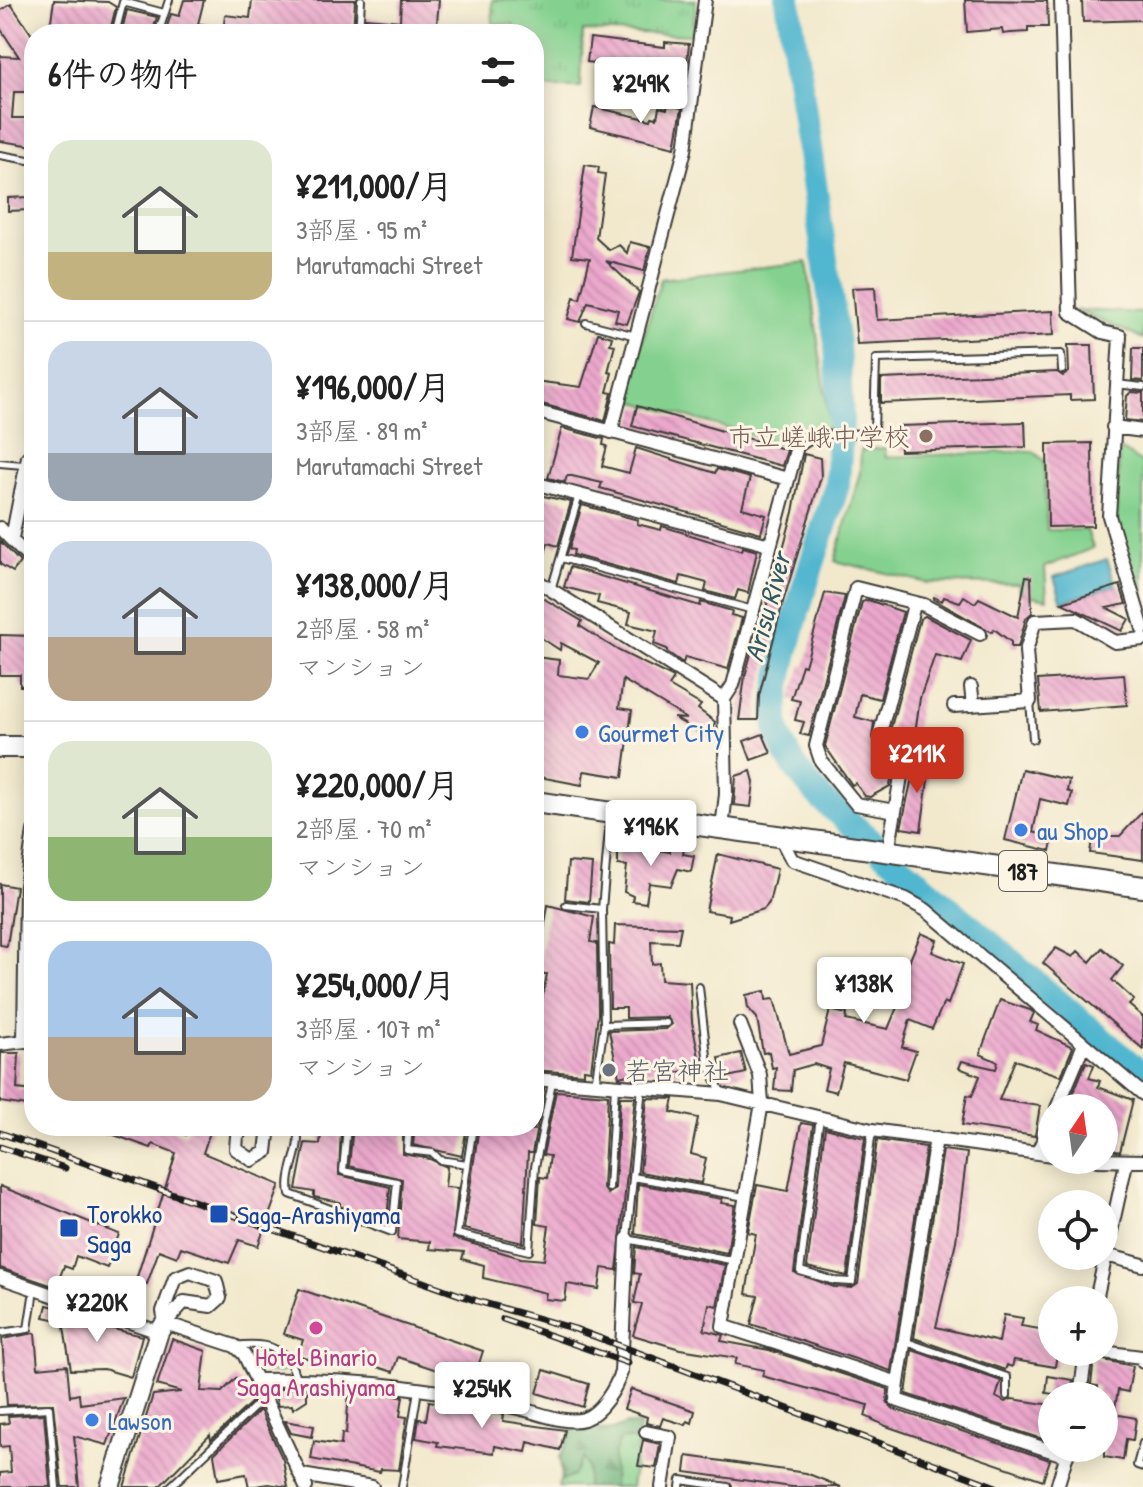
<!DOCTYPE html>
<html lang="ja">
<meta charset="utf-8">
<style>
:root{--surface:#fff;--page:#f6f6f6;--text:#222;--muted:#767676;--line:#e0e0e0;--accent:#c8321e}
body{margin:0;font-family:"Patrick Hand","Klee One",sans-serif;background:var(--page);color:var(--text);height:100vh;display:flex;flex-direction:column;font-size:30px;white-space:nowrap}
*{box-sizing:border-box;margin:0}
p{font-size:26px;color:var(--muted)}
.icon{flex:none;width:44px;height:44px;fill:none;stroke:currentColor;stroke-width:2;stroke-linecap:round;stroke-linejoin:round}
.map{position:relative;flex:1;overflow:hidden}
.side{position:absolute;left:24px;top:24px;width:520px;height:1112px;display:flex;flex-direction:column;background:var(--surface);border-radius:32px;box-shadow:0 4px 20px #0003}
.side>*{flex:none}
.needle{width:52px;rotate:13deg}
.buttons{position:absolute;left:1038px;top:1094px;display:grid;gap:16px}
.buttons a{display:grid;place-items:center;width:80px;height:80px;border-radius:50%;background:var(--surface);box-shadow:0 4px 20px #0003;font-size:40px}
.price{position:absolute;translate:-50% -68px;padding:0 18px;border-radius:8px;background:#fff;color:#222;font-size:26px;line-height:52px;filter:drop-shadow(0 2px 4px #0008)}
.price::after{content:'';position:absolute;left:50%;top:48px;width:24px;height:18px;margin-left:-12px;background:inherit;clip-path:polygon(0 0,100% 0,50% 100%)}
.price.current{background:var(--accent);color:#fff}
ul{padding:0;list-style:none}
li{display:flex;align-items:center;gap:24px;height:200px;padding:0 24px}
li+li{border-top:2px solid var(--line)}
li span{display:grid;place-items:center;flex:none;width:224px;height:160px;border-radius:24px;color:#555}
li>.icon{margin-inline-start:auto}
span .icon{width:96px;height:96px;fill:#fffc;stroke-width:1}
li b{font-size:34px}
h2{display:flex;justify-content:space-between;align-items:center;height:96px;padding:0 24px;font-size:34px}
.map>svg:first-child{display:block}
.grass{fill:url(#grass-tufts);stroke:#507656;stroke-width:2}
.forest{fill:url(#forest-firs);stroke:#44684b;stroke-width:2}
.garden{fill:#84d18f;stroke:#507656;stroke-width:2}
.water{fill:#51b6cf;stroke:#366976;stroke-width:2}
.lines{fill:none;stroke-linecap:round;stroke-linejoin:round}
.river{stroke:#51b6cf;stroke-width:26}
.building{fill:url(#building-back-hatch)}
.lane-casing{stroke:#3c3b37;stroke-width:10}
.street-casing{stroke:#3c3b37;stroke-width:16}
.secondary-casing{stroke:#3c3b37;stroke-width:22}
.primary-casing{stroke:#3c3b37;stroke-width:24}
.lane{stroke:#fff;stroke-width:6}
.street{stroke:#fff;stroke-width:12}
.secondary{stroke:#fff;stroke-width:18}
.primary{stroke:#fff;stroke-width:20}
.rail-casing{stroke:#1c1c1c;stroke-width:7}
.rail{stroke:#fcf5e5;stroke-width:4;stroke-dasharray:12;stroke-linecap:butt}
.education-dot{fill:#8d6e63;stroke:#fcf5e5;stroke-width:3}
.shop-dot{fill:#3f7fe0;stroke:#fcf5e5;stroke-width:3}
.worship-dot{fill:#6b7280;stroke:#fcf5e5;stroke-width:3}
.transit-dot{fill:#1a4fb4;stroke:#fcf5e5;stroke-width:3}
.hotel-dot{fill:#d1479c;stroke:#fcf5e5;stroke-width:3}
.labels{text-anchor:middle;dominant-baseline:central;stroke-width:6;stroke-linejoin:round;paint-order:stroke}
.shield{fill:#fcf5e5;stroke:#5f5d58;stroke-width:2}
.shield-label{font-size:24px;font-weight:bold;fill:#1c1c1c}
.education-label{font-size:26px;fill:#785e54;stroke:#fcf5e5;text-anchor:end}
.shop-label{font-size:26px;fill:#366cbe;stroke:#fcf5e5;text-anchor:start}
.worship-label{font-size:26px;fill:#5b616d;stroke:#fcf5e5;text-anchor:start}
.transit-label{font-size:26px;fill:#164399;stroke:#fcf5e5;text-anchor:start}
.hotel-label{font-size:26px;fill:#b23c85;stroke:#fcf5e5}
.water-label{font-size:28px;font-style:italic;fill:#315a64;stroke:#fcf5e5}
</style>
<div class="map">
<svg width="1143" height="1487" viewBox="0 0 1143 1487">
<defs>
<pattern id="grass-tufts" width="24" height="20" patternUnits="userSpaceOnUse" patternTransform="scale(2)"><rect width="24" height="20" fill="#84d18f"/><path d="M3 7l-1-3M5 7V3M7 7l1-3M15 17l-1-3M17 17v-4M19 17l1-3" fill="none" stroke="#71b37b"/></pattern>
<pattern id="forest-firs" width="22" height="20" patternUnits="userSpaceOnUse" patternTransform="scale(2)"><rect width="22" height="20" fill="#6bb37a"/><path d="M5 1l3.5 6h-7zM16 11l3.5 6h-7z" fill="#579163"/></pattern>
<pattern id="building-back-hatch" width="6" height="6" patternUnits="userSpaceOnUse" patternTransform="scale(2)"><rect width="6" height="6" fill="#eba7cc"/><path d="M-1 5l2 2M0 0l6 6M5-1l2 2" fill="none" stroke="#c98faf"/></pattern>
</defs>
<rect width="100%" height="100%" fill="#fcf5e5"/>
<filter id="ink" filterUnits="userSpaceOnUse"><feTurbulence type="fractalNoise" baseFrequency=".0125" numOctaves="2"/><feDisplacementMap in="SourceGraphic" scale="16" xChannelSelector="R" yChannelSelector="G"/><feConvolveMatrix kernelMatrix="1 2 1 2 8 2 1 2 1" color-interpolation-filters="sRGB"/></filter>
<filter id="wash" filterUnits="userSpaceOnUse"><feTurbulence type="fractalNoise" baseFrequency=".006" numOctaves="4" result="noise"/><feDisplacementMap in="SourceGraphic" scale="32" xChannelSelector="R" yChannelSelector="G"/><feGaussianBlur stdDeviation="1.8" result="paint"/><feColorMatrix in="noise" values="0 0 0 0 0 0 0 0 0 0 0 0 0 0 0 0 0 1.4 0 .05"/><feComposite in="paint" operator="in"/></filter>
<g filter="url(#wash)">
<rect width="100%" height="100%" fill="#f2e9cd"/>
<path class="grass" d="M492 0H696L692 35 583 31 581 87H534V34H513V24H493Z
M1076 310 1143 313V339Z
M259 1352 279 1358 284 1372C266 1374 261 1373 252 1356Z
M574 1434 639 1439 631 1487H558Z"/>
<path class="forest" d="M627 1424 640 1425 636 1440 620 1439 614 1454 613 1487H586L588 1468 583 1458 573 1476 562 1481 560 1457 574 1427 613 1430Z"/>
<path class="garden" d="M807 262 830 427 813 431 789 446 625 399 661 279Z
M885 448 886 457 1033 451 1044 461 1047 530H1087L1093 548 1045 567 1047 599 1021 594 1018 584 927 583 835 561 860 472 861 450Z
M1119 448 1143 464V601L1117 520Z"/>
<path class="water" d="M1107 559 1116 586 1062 602 1054 577Z"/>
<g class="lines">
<path class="river" d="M788 0 837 344 841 421 837 485C822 537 768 681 777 728 783 755 803 779 822 799L1143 1075"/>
</g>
<g id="blocks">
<path class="building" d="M54 0 108 2 116 7 109 34H49Z
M184 0H204L198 24 219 26 218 34 166 30 171 14 179 16Z
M252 0 299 3V0H355L353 33 298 34 240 28V34H223L225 15 250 18Z
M401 0H439L436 34 365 31 366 18 400 21Z
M965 0 1047 1 1048 27H1028V32L1011 33 1003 34 1002 29 967 32Z
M1082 0H1143V20L1083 22Z
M11 4 34 38V92H14L12 118H28V123H34V146L0 141V56L19 57 0 28V11Z
M127 10 157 17 152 34H121Z
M590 38 665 47V42L689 44 686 73 587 62Z
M668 105 682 108 675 147 590 127 594 107 651 120 652 117 657 118 659 107 667 109Z
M585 165 599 167 598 173 605 174 596 238 609 250 619 245 627 253 630 242 650 247 644 271 606 261 639 292 627 324 615 321 618 310 588 302 580 322 568 319 574 297 580 299 590 258 572 256Z
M29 197V210L8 211V198Z
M875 287 877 320 1053 311 1054 335 857 344 852 288Z
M598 333 612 337 610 344 615 345 608 372 612 373 607 392 612 393 605 421 534 402V381L581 387Z
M1068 345H1092L1094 399 1070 400V395L881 403V379L1057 372 1063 376 1069 372Z
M1133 348H1143V381L1132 380Z
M1131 392 1143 393V422L1125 420 1127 396Z
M637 406 787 450 782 466 632 426Z
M1025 422 1026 447 900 451 899 426Z
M562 428 604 439 603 445 607 446 602 466 629 473 636 448 715 473 717 469 750 478 742 508 766 515 761 533 600 488 602 483 572 476H567L565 482 548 478Z
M1092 443 1093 526 1048 527 1047 444Z
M804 454 820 458 821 477 783 602 759 696 758 720H739L745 676 759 624 763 625 776 558 781 556 793 512Z
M534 494 571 502 558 546 548 543 540 572 534 570Z
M582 505 638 520 637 524 661 530 662 526 742 551 743 547 757 551 748 593 738 590 735 599 705 591 707 583 681 576 679 584 573 555 574 550 569 549Z
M0 541 20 562 13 572 0 564Z
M570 567 700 606 701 602 732 611 731 615 742 618 728 669 685 657 683 663 667 652V649L654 644 657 631 628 624 631 612 597 603 599 596 564 587Z
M1026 576 1031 577 1032 613 1026 618 1018 647H1011V642L994 629 992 632 933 599 934 597 942 601 944 597 960 602 964 596 975 603 979 598 1018 617Z
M1120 585 1126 604 1107 608 1129 619 1122 631 1062 603Z
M534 593 582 621 580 626 619 651 674 678 669 686 701 705 698 709 715 722 711 739 674 718 687 719 623 680 619 708 632 710 623 777 584 771 582 785 534 776V657L559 660 558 675 589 679 599 663 561 643 560 650 538 636 542 628 534 623Z
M825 593 845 596 809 736 800 734 804 722 795 720 800 701 791 699 802 665 805 666Z
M868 600 903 612 880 699 860 694 855 717 874 722 872 738 893 767 890 786 870 797 865 796 855 783 852 785 825 746 862 602Z
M925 616 971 640 962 662 935 655 920 698 913 748 899 745 890 731 920 619Z
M0 635 34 636V686H20V675H0Z
M1124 674 1127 705 1041 712 1038 680Z
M763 734 771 753 751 760 744 741Z
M917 755 931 758 921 831 901 828Z
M1022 769 1069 780 1067 791 1072 793 1069 806 1040 799 1033 832 1053 838 1050 851 1005 840Z
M751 771 754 782 751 807 734 805 736 776Z
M1143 811V860L1090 853 1092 839 1104 841 1106 836H1120Z
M618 843 670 852 671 845 684 847 683 854 694 856 691 872 678 869 671 886 649 883 646 903 632 901 633 896 624 892 627 866 618 865Z
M718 854 777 869 769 903 764 909 729 920 730 915 706 911Z
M568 862 592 864 589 902 565 899Z
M0 884 16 887 7 946 0 945Z
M548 905 594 917 590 942 597 943 598 1014 591 1070 584 1069V1074L534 1070 537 1025 547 974H537Z
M615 925 681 927 678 942 651 941 652 964 660 963 661 980 690 982 692 1022 701 1067 671 1074 670 1070H649L619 1077 609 1031 666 1029 672 1024 667 1017 626 1018V1008H610L609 944 614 945Z
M921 933 937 940 932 952 963 964 948 1004 944 1002 932 1029 910 1020 902 1047 916 1051 906 1079 844 1063 836 1092 824 1089 829 1069 814 1064 793 1070 791 1091 774 1090 776 1067 772 1068 769 1052 763 1053 757 1018 748 1008 746 995 765 991 766 1000 774 999 789 1054 821 1046 830 1010 847 1014 846 1020 888 1029 906 986 900 984Z
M1056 948 1073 957 1078 951 1090 962 1102 948 1123 966 1112 980 1134 1000 1129 1005 1143 1017V1049L1043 963Z
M1000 1000 1030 1010 1034 1013 1030 1022 1038 1025 1036 1030 1073 1047 1061 1076 1015 1060 999 1100 1040 1106 1035 1136 962 1125 967 1095 972 1096 980 1076 959 1068 962 1061 996 1069 998 1062 980 1054Z
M1 1053H19L17 1089 34 1091V1107L0 1102Z
M741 1053 746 1073 723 1078 719 1058Z
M1086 1062 1094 1065 1089 1078 1100 1081 1098 1087 1133 1100 1120 1152 1104 1148 1108 1124 1104 1123V1108H1067Z
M534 1088 544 1089 532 1153H528L523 1243 464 1229 479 1126 534 1130Z
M556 1091 608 1095 603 1188 608 1194 615 1188 620 1097H635L617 1270 602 1268 599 1289 567 1284 565 1301 545 1299 546 1293 483 1278 484 1265 462 1259 464 1252 429 1249 430 1242 398 1239 402 1179 349 1166 353 1126 403 1131V1154L430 1159 447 1167 445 1187 458 1188 453 1238 521 1258 544 1260 549 1226 537 1224 540 1177 547 1178 550 1156 543 1155Z
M647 1098 674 1099 671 1112 698 1118 691 1154 706 1158 701 1183 640 1172Z
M801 1123 813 1125 794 1272 834 1287 852 1288 858 1284 877 1140 926 1147 891 1371 751 1324 758 1296 746 1294 756 1234 748 1232 757 1185 788 1191Z
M97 1126H160L186 1135 189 1126H212L203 1153 280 1185 258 1246 239 1240 229 1263 181 1247 177 1257 159 1250 147 1284 136 1280 176 1153 153 1144 151 1148 97 1129Z
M322 1126H341L339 1175 390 1187 387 1219 374 1218V1214L352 1211 340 1206V1202L314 1197V1192L296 1189 305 1143 320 1144Z
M415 1126H467L462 1156 413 1145Z
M825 1128 865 1138 847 1276 807 1267Z
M943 1150 967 1153 956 1241 936 1327 999 1342 1004 1315 1023 1318 1021 1326 1052 1331V1352L1057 1353 1055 1367 1014 1360 1012 1367 1007 1365 1005 1370 914 1338Z
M638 1184 722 1199 721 1203 735 1205 727 1253 635 1234Z
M0 1186 119 1234 107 1268 76 1256 72 1269 64 1266 56 1287 0 1268Z
M636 1247 725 1265 717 1306 709 1304 704 1330 723 1335 721 1341 769 1350 888 1389 887 1402 893 1409 1050 1460 1043 1480 886 1426 865 1416 868 1405 762 1376 764 1370 735 1364 737 1358 680 1349 633 1335 642 1304 634 1303 640 1274 634 1273Z
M299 1289 483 1351 473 1382 398 1357 393 1372 349 1358 347 1366 331 1361 329 1366 298 1355 303 1340 284 1334Z
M47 1305 71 1311V1316L83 1315 108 1324 109 1328 142 1336 131 1377 104 1369 71 1370 63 1321 44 1317Z
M35 1333 38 1368 67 1365 70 1396 79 1394 80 1404 124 1398 107 1445 74 1436 79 1487H62L53 1404 7 1405 2 1339Z
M172 1339 206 1351 201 1391 222 1392 236 1378 255 1399 211 1440 210 1435 159 1487H124L153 1395 181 1392 157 1385Z
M912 1350 1001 1381 996 1397 1005 1402 1012 1399 1052 1405V1442L906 1394Z
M1094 1358 1133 1366 1128 1392 1118 1390 1114 1414 1136 1418 1133 1440 1126 1439 1123 1460 1104 1457V1396H1097L1098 1386 1091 1385Z
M544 1370 589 1384 583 1407 537 1393Z
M1048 1376 1073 1380 1071 1396 1046 1393Z
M273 1389H307V1400L293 1409 292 1405 278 1406Z
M631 1389 695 1411 692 1423 688 1421 686 1425 663 1418 660 1426 646 1423 647 1417 624 1409Z
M349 1391 403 1396 400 1416 407 1417 399 1470 381 1469 380 1472 311 1459 314 1441 341 1445 342 1433 346 1434Z
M429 1401 504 1414 503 1421 565 1430 560 1450 528 1442 526 1452 495 1446 494 1453 437 1446 438 1442 416 1438 419 1419 426 1420Z
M260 1410 283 1460 288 1487 269 1484 249 1487 246 1474 218 1479 214 1454Z
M44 1414 50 1487H0V1473L11 1472 9 1446 0 1447V1424L9 1423 8 1416Z
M285 1421 314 1426 312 1437 291 1433Z
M643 1440 660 1444 656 1468 638 1466Z
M687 1456 806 1473 841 1487H792L685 1472Z"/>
</g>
</g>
<g filter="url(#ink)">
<use href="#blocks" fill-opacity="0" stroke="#3c3b37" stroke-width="2"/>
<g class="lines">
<g class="lane-casing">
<path id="lane" d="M115 34 123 2 164 13
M158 34 169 0
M359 34 361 0
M0 155 34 161
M586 323 636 336
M1116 384 1143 387
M796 450 819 435 874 433 876 359 1061 354 1062 370
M0 463 34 466
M561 558 753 610
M551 590 579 495
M1030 701 1033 739
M566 905 602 909 604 1025 595 1085
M602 909 610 818
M699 987 708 1064 721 1092
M604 1025 666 1023
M642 1087 627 1239 735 1261
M820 1117 800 1271 835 1281 852 1282 872 1130
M296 1126C304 1149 285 1170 290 1194L392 1232 397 1182 343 1171 347 1126
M409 1126 407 1150 433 1153 440 1160 467 1164
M473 1126 457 1234 529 1251 535 1167 552 1082
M633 1177 745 1197
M609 1188 615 1086
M0 1333 28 1329 33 1297
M904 1341 1007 1377V1396
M235 1346C266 1342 289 1347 296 1379
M0 1411 49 1408 56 1487
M1143 1443 1137 1465 1143 1467
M170 1487 263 1399
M402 1487 418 1390
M680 1487 681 1480 728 1487"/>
</g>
<g class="street-casing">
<path id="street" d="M1061 0 1070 312 1102 332 1120 336 1109 516 1143 629
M534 411 788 479
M1113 427 1143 431
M611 432 685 150 705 0
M534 483 770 545
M0 528 30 559
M12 538 28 457
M534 579 724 699
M971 687 973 705
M954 706 1030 701 1026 651 1035 621 1076 619 1115 642 1143 639
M895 811 856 804 821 761 816 746 856 588 924 605 980 634
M722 828 726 794 724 699 733 685 796 450
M779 835 792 860 906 899 926 910 1143 1094
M888 852 903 765 880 733 914 605
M740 1024 760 1075 762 1103 723 1326 898 1383 896 1400 1067 1456
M24 1041 26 886 34 831
M0 1044 34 1040
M534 1079 721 1094 872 1130 1052 1155
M1057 1108 1084 1044
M245 1126 237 1136 236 1149 252 1160 266 1152 269 1126
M1038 1152 1052 1119
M1097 1160 1143 1161
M1106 1255 1143 1265
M190 1272 216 1281 220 1298 211 1306 184 1302 165 1323 163 1311 175 1278Z
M0 1277 159 1332
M1096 1300 1126 1163
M165 1323 235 1346 244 1354 306 1487
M1103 1352 1141 1357 1143 1362
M256 1380C344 1378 433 1387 518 1408 537 1412 565 1425 584 1419 601 1413 616 1388 621 1372L627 1239
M898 1383 936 1138
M1080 1396 1086 1352
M646 1432 670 1437 662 1487
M302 1475 372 1487
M1057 1487 1068 1451"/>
</g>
<g class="secondary-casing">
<path id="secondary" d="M110 1487 159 1332 165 1323"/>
</g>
<g class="primary-casing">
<path id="primary" d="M0 747H34
M534 802 1143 887"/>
</g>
<use href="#lane" class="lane"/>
<use href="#street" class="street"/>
<use href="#secondary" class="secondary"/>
<use href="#primary" class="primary"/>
<g class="rail-casing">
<path id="rail" d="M0 1133 477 1301 575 1329 996 1487
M0 1147 65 1168
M503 1319 628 1363"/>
</g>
<use href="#rail" class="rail"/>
</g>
</g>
<circle class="education-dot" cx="926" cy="436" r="8"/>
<g class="shop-dot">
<circle cx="582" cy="732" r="8"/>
<circle cx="1021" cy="830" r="8"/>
<circle cx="92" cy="1420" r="8"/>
</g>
<circle class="worship-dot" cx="609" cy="1070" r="8"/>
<g class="transit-dot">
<rect x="209" y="1204" width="20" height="20" rx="4"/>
<rect x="59" y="1218" width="20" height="20" rx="4"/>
</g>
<circle class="hotel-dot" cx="316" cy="1328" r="8"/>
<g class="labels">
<rect class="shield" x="999" y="851" width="48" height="40" rx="6"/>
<g class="shield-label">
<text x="1023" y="871">187</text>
</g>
<g class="education-label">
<text x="910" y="436">市立嵯峨中学校</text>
</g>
<g class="shop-label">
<text x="598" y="732">Gourmet City</text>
<text x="1037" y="830">au Shop</text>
<text x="108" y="1420">Lawson</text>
</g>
<g class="worship-label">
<text x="625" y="1070">若宮神社</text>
</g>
<g class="transit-label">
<text x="87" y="1213">Torokko<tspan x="87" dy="30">Saga</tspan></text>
<text x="237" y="1214">Saga-Arashiyama</text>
</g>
<g class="hotel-label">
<text x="316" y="1356">Hotel Binario<tspan x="316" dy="30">Saga Arashiyama</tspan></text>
</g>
<g class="water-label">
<text transform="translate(767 607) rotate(-75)">Arisu River</text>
</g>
</g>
</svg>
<div class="buttons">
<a><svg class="needle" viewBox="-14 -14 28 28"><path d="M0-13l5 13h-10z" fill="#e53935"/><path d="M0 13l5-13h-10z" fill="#767676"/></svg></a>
<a><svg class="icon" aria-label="locate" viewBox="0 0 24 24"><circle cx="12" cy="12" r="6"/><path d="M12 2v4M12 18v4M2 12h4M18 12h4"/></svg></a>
<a>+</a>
<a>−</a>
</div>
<b class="price" style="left:641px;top:125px">¥249K</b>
<b class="price current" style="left:917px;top:795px">¥211K</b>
<b class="price" style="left:651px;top:868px">¥196K</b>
<b class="price" style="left:864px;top:1025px">¥138K</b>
<b class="price" style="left:97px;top:1344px">¥220K</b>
<b class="price" style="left:482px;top:1430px">¥254K</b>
<section class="side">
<h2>6件の物件<svg class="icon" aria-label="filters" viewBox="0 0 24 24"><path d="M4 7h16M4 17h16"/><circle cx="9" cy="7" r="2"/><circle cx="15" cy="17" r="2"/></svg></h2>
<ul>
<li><span style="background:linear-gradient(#dfe7d0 70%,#c2b280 0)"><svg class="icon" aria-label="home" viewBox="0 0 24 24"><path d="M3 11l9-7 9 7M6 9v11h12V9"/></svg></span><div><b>¥211,000/月</b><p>3部屋 · 95 m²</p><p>Marutamachi Street</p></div></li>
<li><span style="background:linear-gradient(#c9d6e8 70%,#9aa5b1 0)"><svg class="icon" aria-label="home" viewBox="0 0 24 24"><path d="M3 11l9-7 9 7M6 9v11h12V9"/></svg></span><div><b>¥196,000/月</b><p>3部屋 · 89 m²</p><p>Marutamachi Street</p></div></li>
<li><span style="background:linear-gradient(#c9d6e8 60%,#b9a48a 0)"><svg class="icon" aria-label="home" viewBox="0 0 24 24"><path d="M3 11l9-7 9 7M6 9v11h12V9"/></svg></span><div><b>¥138,000/月</b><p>2部屋 · 58 m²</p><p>マンション</p></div></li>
<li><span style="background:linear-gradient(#dfe7d0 60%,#8fb573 0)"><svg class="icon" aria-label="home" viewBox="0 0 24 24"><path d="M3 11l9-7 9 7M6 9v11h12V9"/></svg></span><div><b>¥220,000/月</b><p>2部屋 · 70 m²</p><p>マンション</p></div></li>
<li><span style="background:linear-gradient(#a9c7e8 60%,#b9a48a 0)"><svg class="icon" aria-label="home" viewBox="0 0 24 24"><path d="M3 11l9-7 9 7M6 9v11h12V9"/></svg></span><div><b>¥254,000/月</b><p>3部屋 · 107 m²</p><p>マンション</p></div></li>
</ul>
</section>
</div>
